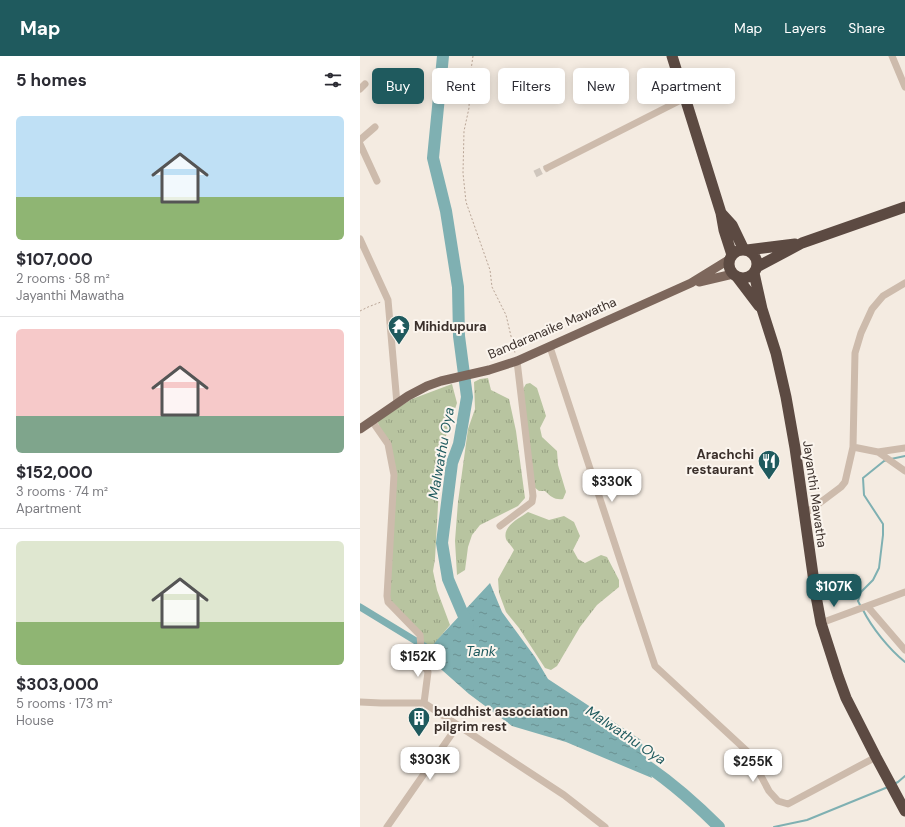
<!DOCTYPE html>
<meta charset="utf-8">
<style>
:root{--surface:#fff;--page:#f7f7f7;--text:#2b2b33;--muted:#7c7c81;--line:#e1e1e2;--accent:#1f5a5e}
body{margin:0;font-family:"DM Sans",sans-serif;background:var(--page);color:var(--text);height:100vh;display:flex;flex-direction:column;font-size:15px;white-space:nowrap}
*{box-sizing:border-box;margin:0}
p{font-size:13px;color:var(--muted)}
.icon{flex:none;width:22px;height:22px;fill:none;stroke:currentColor;stroke-width:2;stroke-linecap:round;stroke-linejoin:round}
.map{position:relative;flex:1;overflow:hidden}
.side{display:flex;flex-direction:column;background:var(--surface);width:360px}
.side>*{flex:none}
.guide{position:absolute;left:12px;top:12px;width:380px;height:36px;display:flex;gap:8px}
.price{position:absolute;translate:-50% -34px;padding:0 9px;border-radius:8px;background:#fff;color:#222;font-size:13px;line-height:26px;filter:drop-shadow(0 1px 2px #0008)}
.price::after{content:'';position:absolute;left:50%;top:24px;width:12px;height:9px;margin-left:-6px;background:inherit;clip-path:polygon(0 0,100% 0,50% 100%)}
.price.current{background:var(--accent);color:#fff}
ul{padding:0;list-style:none}
li{display:grid;align-content:center;gap:8px;height:212px;padding:0 16px}
li+li{border-top:1px solid var(--line)}
li span{display:grid;place-items:center;height:124px;border-radius:6px;color:#555}
li>.icon{margin-inline-start:auto}
span .icon{width:72px;height:72px;fill:#fffc;stroke-width:1}
li b{font-size:17px}
h2{display:flex;justify-content:space-between;align-items:center;height:48px;padding:0 16px;font-size:17px}
.pill{padding:0 14px;border-radius:6px;background:var(--surface);box-shadow:0 2px 10px #0003;font-size:14px;line-height:36px}
.pill.current{background:var(--accent);color:#fff}
header{display:flex;align-items:center;gap:24px;box-sizing:border-box;height:56px;padding:0 20px;background:var(--accent);color:#fff}
header strong{font-size:19px}
nav{display:flex;gap:22px;margin-inline-start:auto;font-size:14px}
main{display:flex;flex:1;min-height:0}
.map>svg:first-child{display:block}
.grass{fill:url(#grass-tufts)}
.water{fill:url(#water-ripples)}
.lines{fill:none;stroke-linecap:round;stroke-linejoin:round}
.stream{stroke:#7fb0b2;stroke-width:2}
.canal{stroke:#7fb0b2;stroke-width:7}
.river{stroke:#7fb0b2;stroke-width:12}
.minor-tunnel{stroke:#cfc6bd;stroke-width:7;stroke-dasharray:7 3.5;stroke-linecap:butt}
.path{stroke:#b9a596;stroke-width:1;stroke-dasharray:2 2;stroke-linecap:butt}
.minor{stroke:#cdbbac;stroke-width:7}
.major{stroke:#7d675c;stroke-width:9}
.highway{stroke:#5c4a42;stroke-width:11}
.labels{text-anchor:middle;dominant-baseline:central;stroke-width:4;stroke-linejoin:round;paint-order:stroke}
.poi-label{font-size:13px;font-weight:bold;fill:#3b302b;stroke:#fbf5ee;text-anchor:start}
.street-label{font-size:13px;fill:#3b302b;stroke:#fbf5ee}
.water-label{font-size:14px;font-style:italic;fill:#1f5a5e;stroke:#fbf5ee}
</style>
<header>
<strong>Map</strong>
<nav><a>Map</a><a>Layers</a><a>Share</a></nav>
</header>
<main>
<section class="side">
<h2>5 homes<svg class="icon" aria-label="filters" viewBox="0 0 24 24"><path d="M4 7h16M4 17h16"/><circle cx="9" cy="7" r="2"/><circle cx="15" cy="17" r="2"/></svg></h2>
<ul>
<li><span style="background:linear-gradient(#bfe0f5 65%,#8fb573 0)"><svg class="icon" aria-label="home" viewBox="0 0 24 24"><path d="M3 11l9-7 9 7M6 9v11h12V9"/></svg></span><div><b>$107,000</b><p>2 rooms · 58 m²</p><p>Jayanthi Mawatha</p></div></li>
<li><span style="background:linear-gradient(#f6c9c9 70%,#7fa58c 0)"><svg class="icon" aria-label="home" viewBox="0 0 24 24"><path d="M3 11l9-7 9 7M6 9v11h12V9"/></svg></span><div><b>$152,000</b><p>3 rooms · 74 m²</p><p>Apartment</p></div></li>
<li><span style="background:linear-gradient(#dfe7d0 65%,#8fb573 0)"><svg class="icon" aria-label="home" viewBox="0 0 24 24"><path d="M3 11l9-7 9 7M6 9v11h12V9"/></svg></span><div><b>$303,000</b><p>5 rooms · 173 m²</p><p>House</p></div></li>
</ul>
</section>
<div class="map">
<svg width="545" height="771" viewBox="0 0 545 771">
<defs>
<pattern id="grass-tufts" width="24" height="20" patternUnits="userSpaceOnUse"><rect width="24" height="20" fill="#b8c4a0"/><path d="M3 7l-1-3M5 7V3M7 7l1-3M15 17l-1-3M17 17v-4M19 17l1-3" fill="none" stroke="#97a083"/></pattern>
<pattern id="water-ripples" width="26" height="14" patternUnits="userSpaceOnUse"><rect width="26" height="14" fill="#7fb0b2"/><path d="M2 4q2-2 4 0t4 0M15 11q2-2 4 0t4 0" fill="none" stroke="#699091"/></pattern>
</defs>
<rect width="100%" height="100%" fill="#f4ebe1"/>
<path class="grass" d="M128 322 131 334 149 343 156 375 165 442 158 450 120 469 112 479 108 491 105 514 97 519 95 485 98 446 108 373 115 353 114 326 120 323Z
M170 327 177 332 186 360 180 372 182 381 197 395 198 409 206 436 203 443C195 444 191 441 185 435H179L174 431 163 333 166 328Z
M92 328 97 347 81 395 75 503 73 515 77 534 90 569 65 599 60 579 28 546 34 419 25 383 17 365 52 343Z
M168 456 189 464 204 460 214 466 220 480 213 494 218 503 225 507 241 499 247 501 259 524V531L237 549 220 571 197 610 191 614 185 612 159 572 146 556 139 537 138 523 154 494C152 490 147 486 146 483 142 470 160 462 168 456Z"/>
<path class="water" d="M130 527 142 556 175 601 188 623 281 684 292 722 206 686 152 670 109 638 65 599 77 584Z"/>
<g class="lines">
<path class="stream" d="M531 403 545 400
M501 551 498 545 501 536 513 524 519 512 523 479V468L504 439 503 422 524 405 527 404
M503 554C512 572 529 593 545 606
M534 728 538 726 545 720
M414 771 447 764 528 731"/>
<path class="canal" d="M0 551 69 593"/>
<path class="river" d="M83 0 73 102 86 155 98 231 99 280 107 341 99 388 92 407 82 487 88 523 108 570
M275 702C305 721 334 746 359 771"/>
<path class="minor-tunnel" d="M175 118 187 112"/>
<path class="path" d="M113 0 110 21 109 52 104 75 103 117 106 146 130 214 132 231 146 259 155 297
M0 255 8 251 21 246"/>
<path class="minor" d="M532 0 545 31
M0 33 5 28
M0 84 15 71
M0 88 17 125
M187 112 325 42
M0 183 28 244 37 348
M190 291 295 610 388 696 409 735 418 745 428 748 516 701
M12 365 28 388 34 419 27 540 28 546 60 579 62 605 68 616 64 647
M493 391 518 396 545 415
M518 396 545 392
M445 458 481 431 485 426 493 391 495 297 501 277 512 253 523 240 545 227
M140 470 172 446 173 440 157 305
M508 551 545 594
M461 567 545 536
M0 646 21 647H64L204 739 245 771
M27 771 98 669"/>
<path class="major" d="M339 226 373 218
M0 373 48 340 67 330 81 325 129 314 157 305 331 227 370 203"/>
<path class="highway" d="M312 0 361 157 364 174 372 199
M361 157 372 169 384 194
M369 208a14 14 0 1 1 28 0a14 14 0 1 1-28 0Z
M387 194 435 188
M397 211 442 187 545 151
M394 217 402 253 416 297 426 341 435 392 456 540 461 567 478 620 486 642 516 701 545 755
M377 221 399 250"/>
</g>
<defs>
<g id="temple-pin" transform="scale(1.15)"><path d="M0 17L-7.5 6A9.5 9.5 0 1 1 7.5 6Z" fill="#1f5a5e" stroke="#fbf5ee"/><path d="M0-6L5-2H3V0L6.5 2.5H4V6H1.5V3h-3V6H-4V2.5H-6.5L-3 0V-2H-5Z" fill="#fff"/></g>
<g id="restaurant-pin" transform="scale(1.15)"><path d="M0 17L-7.5 6A9.5 9.5 0 1 1 7.5 6Z" fill="#1f5a5e" stroke="#fbf5ee"/><path d="M-5-6h1v4h1v-4h1v4h1v-4h1v5L-1.5 .5V6h-2V.5L-5-1ZM5-6V6H3V1.5H1.5Q1.5-4 5-6Z" fill="#fff"/></g>
<g id="building-pin" transform="scale(1.15)"><path d="M0 17L-7.5 6A9.5 9.5 0 1 1 7.5 6Z" fill="#1f5a5e" stroke="#fbf5ee"/><path d="M-4-6H4V6H1V3H-1V6H-4ZM-2.5-4.3h1.7v1.8h-1.7ZM.8-4.3h1.7v1.8H.8ZM-2.5-1h1.7V.8h-1.7ZM.8-1h1.7V.8H.8Z" fill="#fff"/></g>
</defs>
<g fill-rule="evenodd">
<use href="#temple-pin" x="39" y="270"/>
<use href="#restaurant-pin" x="409" y="405"/>
<use href="#building-pin" x="59" y="662"/>
</g>
<g class="labels">
<g class="poi-label">
<text x="54" y="270">Mihidupura</text>
<text x="394" y="398" text-anchor="end">Arachchi<tspan x="394" dy="15">restaurant</tspan></text>
<text x="74" y="655">buddhist association<tspan x="74" dy="15">pilgrim rest</tspan></text>
</g>
<g class="street-label">
<text transform="translate(192 272) rotate(-23)">Bandaranaike Mawatha</text>
<text transform="translate(455 438) rotate(82)">Jayanthi Mawatha</text>
</g>
<g class="water-label">
<text transform="translate(81 397) rotate(-80)">Malwathu Oya</text>
<text x="121" y="595">Tank</text>
<text transform="translate(266 679) rotate(34)">Malwathu Oya</text>
</g>
</g>
</svg>
<b class="price" style="left:252px;top:447px">$330K</b>
<b class="price current" style="left:474px;top:552px">$107K</b>
<b class="price" style="left:58px;top:622px">$152K</b>
<b class="price" style="left:70px;top:725px">$303K</b>
<b class="price" style="left:393px;top:727px">$255K</b>
<div class="guide">
<a class="pill current">Buy</a>
<a class="pill">Rent</a>
<a class="pill">Filters</a>
<a class="pill">New</a>
<a class="pill">Apartment</a>
</div>
</div>
</main>
